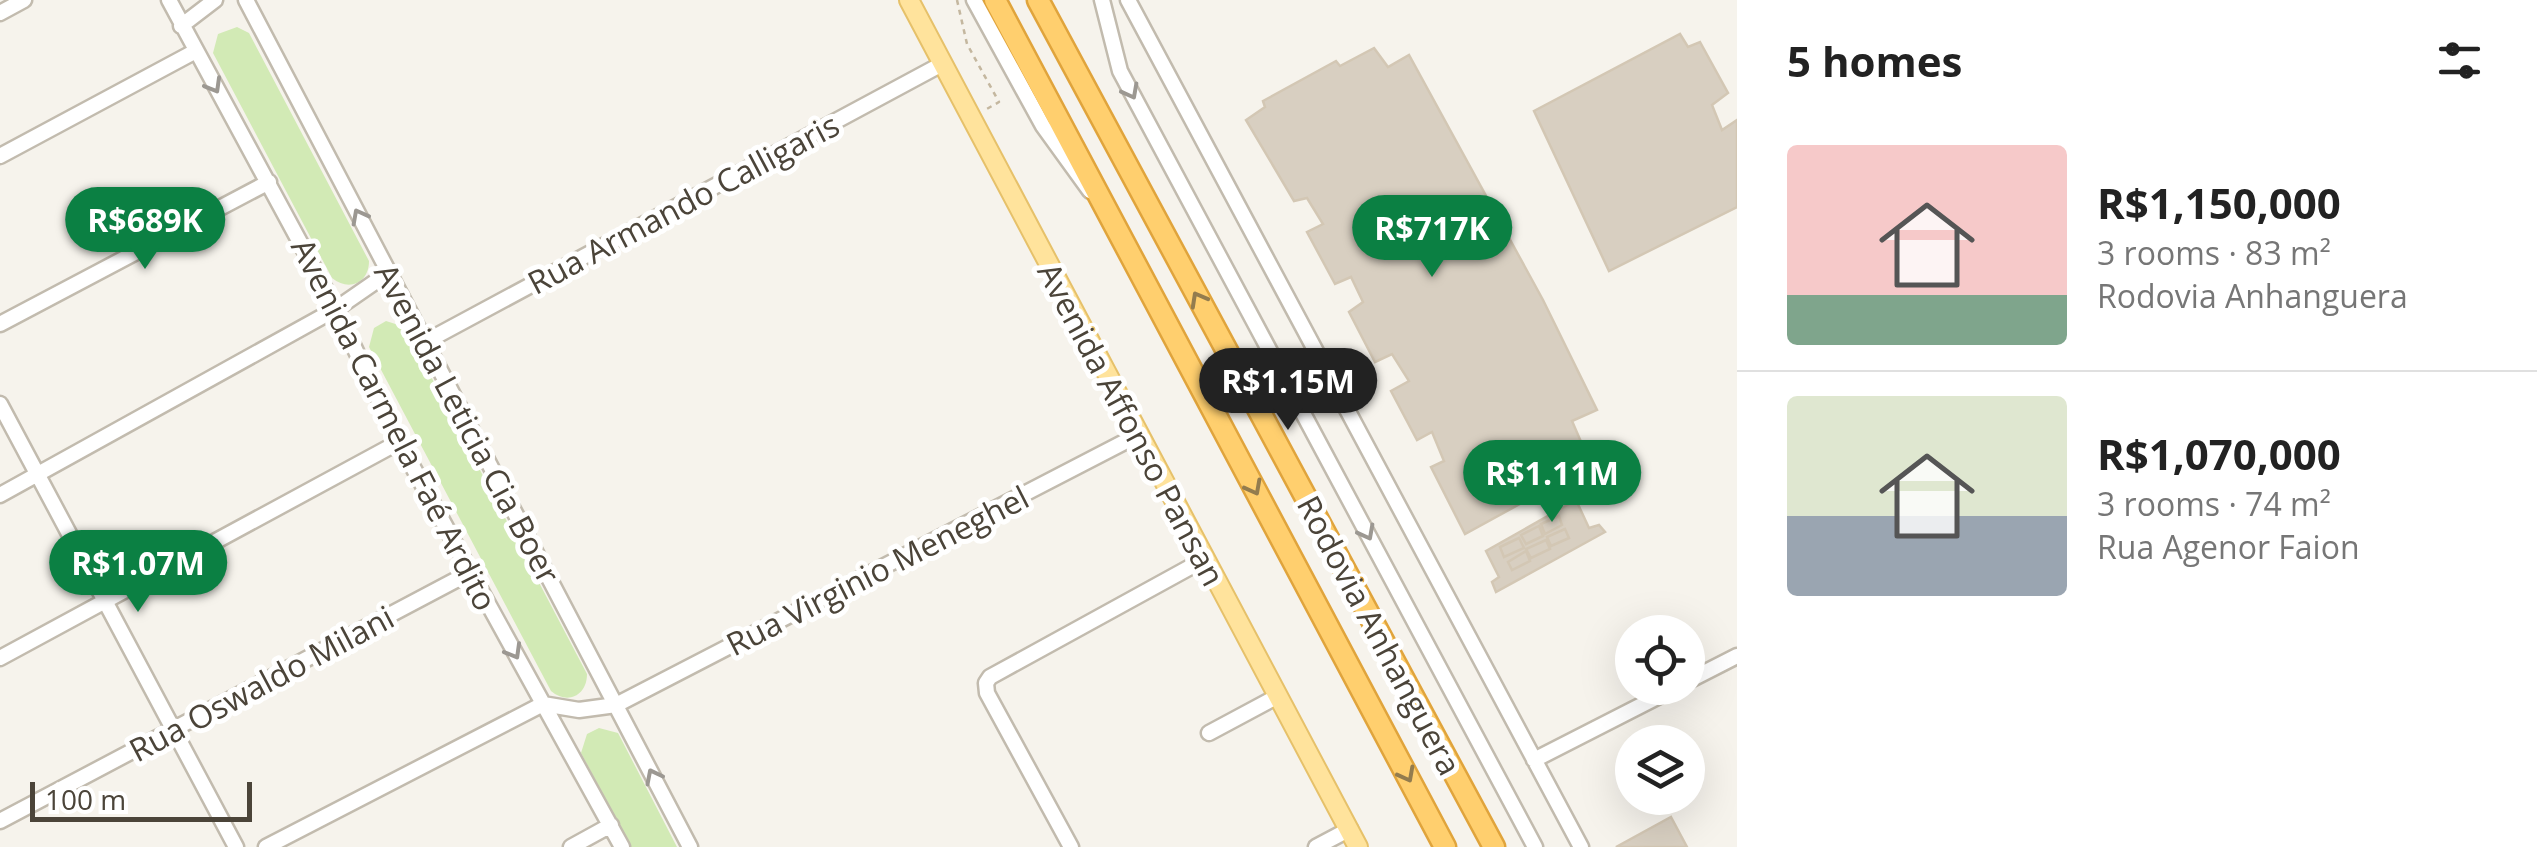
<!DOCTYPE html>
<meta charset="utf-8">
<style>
:root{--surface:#fff;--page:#f2f2f2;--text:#222;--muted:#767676;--line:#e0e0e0;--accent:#0b8043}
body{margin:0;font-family:"Open Sans",sans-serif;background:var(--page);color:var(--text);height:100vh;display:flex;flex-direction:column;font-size:38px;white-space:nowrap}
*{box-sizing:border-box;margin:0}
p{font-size:32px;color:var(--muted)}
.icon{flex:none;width:55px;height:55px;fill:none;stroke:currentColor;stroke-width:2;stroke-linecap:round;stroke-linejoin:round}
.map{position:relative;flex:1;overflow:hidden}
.sheet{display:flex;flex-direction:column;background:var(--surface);width:800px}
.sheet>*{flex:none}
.tools{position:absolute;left:1615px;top:615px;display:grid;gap:20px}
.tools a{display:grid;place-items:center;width:90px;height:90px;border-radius:50%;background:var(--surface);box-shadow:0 10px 40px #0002;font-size:50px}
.scale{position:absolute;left:30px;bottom:25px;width:222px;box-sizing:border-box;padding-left:10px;border:5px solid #4b4439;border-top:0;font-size:28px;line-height:35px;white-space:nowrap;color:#4b4439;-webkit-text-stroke:8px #fff;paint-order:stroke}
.price{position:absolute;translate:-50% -85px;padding:0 22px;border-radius:35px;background:var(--accent);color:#fff;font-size:32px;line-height:65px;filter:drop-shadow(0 2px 5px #0008)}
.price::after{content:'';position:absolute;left:50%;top:60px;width:30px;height:22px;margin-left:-15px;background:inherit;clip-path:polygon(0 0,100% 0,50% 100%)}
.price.on{background:#222;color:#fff}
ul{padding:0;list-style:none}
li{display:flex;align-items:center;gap:30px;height:250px;padding:0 50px}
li+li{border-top:2px solid var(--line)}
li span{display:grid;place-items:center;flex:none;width:280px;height:200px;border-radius:10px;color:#555}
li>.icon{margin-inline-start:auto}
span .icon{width:120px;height:120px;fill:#fffc;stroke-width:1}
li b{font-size:42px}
h2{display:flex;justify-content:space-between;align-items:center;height:120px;padding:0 50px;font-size:42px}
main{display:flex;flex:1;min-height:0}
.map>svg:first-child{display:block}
.green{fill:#d2eab5}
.building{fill:#d8cfc1;stroke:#d3c7b4;stroke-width:2.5}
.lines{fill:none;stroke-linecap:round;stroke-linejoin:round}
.minor-casing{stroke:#c2bbae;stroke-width:19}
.major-casing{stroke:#e6c16a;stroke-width:22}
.highway-casing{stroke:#e0a43c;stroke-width:25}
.path{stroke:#c4b79f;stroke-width:2.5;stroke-dasharray:5 5;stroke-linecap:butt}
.minor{stroke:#fff;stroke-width:14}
.major{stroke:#ffe39c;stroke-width:18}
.highway{stroke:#ffcf6e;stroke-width:20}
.oneway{stroke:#9c9892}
.oneway2{stroke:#937c4e}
.labels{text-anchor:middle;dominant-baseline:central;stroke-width:10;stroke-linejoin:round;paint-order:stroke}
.street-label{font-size:32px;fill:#4b4439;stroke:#fff}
</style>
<main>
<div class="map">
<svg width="1737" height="847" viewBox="0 0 1737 847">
<rect width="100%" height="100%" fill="#f6f3ec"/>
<path class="green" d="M237 27 249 33 369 261C369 283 349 292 332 278L213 53 218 34Z
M386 321 405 327 587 674C587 696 567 705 551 691L369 347 374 328Z
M599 728 618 733 677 847H631L581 753 587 734Z"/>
<path class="building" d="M1680 34 1688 47 1700 42 1728 93 1712 105 1722 130 1737 120V207L1609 271 1534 111Z
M1374 48 1388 67 1409 55 1543 300 1597 410 1572 421 1591 465 1465 534 1431 467 1444 461 1432 432 1417 440 1391 391 1409 381 1392 354 1375 362 1349 312 1363 302 1351 277 1335 284 1307 232 1323 224 1307 198 1294 201 1246 120 1265 107 1263 101 1336 61 1340 66Z
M1576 500 1589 528 1599 525 1605 532 1496 592 1492 582 1499 577 1486 551Z
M1559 516 1562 525 1545 534 1541 524Z
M1539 526 1543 536 1526 544 1521 535Z
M1565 529 1569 538 1551 546 1547 537Z
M1519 538 1524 548 1504 557 1500 547Z
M1546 540 1550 549 1531 558 1526 549Z
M1526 551 1530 561 1512 570 1508 562Z
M1671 817 1687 847H1616Z"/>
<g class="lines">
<g class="minor-casing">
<path id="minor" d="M169 0 336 309 399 442 622 847
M246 0 690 847
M974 0 1043 126 1090 191
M1102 0 1120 71 1535 847
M1128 0 1581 847
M0 13 24 0
M181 26 215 0
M0 156 194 52
M0 324 269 182
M425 342 942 64
M0 404 236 847
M0 495 336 309 388 273
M0 658 399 442
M1688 681 1737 656
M1209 733 1278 696
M1534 760 1675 688
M0 821 469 573
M266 847 543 704 579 710 616 705 1138 435
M571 847 611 825
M1071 847 987 693 986 683 990 677 1205 559
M1316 847 1350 829"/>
</g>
<g class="major-casing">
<path id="major" d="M909 0 1358 847"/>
</g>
<g class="highway-casing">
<path id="highway" d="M995 0 1445 847
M1038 0 1494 847"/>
</g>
<path class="path" d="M957 0 967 44 999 102 985 110"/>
<use href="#minor" class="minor"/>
<use href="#major" class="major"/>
<use href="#highway" class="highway"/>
</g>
<defs><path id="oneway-chevron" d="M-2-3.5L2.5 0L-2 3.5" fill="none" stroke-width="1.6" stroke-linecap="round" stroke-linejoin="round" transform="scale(2.5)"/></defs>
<g class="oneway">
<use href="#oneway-chevron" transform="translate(214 86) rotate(60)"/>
<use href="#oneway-chevron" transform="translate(1131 92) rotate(62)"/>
<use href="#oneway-chevron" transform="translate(359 216) rotate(-118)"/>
<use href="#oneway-chevron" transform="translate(1367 533) rotate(62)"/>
<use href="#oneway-chevron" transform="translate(514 652) rotate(60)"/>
<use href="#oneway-chevron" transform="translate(653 776) rotate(-117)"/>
</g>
<g class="oneway2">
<use href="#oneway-chevron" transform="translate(1198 299) rotate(-119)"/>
<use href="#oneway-chevron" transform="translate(1254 488) rotate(62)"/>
<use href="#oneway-chevron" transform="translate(1407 775) rotate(62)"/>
</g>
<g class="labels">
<g class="street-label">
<text transform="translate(683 203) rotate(-28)">Rua Armando Calligaris</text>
<text transform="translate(468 423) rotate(62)">Avenida Leticia Cia Boer</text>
<text transform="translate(395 424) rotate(63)">Avenida Carmela Faé Ardito</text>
<text transform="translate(1132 424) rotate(62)">Avenida Affonso Pansan</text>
<text transform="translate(877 570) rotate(-27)">Rua Virginio Meneghel</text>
<text transform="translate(1380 635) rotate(62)">Rodovia Anhanguera</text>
<text transform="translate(261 683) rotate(-28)">Rua Oswaldo Milani</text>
</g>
</g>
</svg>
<div class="tools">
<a><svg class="icon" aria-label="locate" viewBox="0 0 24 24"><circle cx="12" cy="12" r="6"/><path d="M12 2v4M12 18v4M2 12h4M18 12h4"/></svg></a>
<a><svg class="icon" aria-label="layers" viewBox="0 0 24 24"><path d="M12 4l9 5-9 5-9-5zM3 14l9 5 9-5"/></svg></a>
</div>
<div class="scale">100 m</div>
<b class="price" style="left:145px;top:272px">R$689K</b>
<b class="price" style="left:1432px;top:280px">R$717K</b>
<b class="price on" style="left:1288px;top:433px">R$1.15M</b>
<b class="price" style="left:1552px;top:525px">R$1.11M</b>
<b class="price" style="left:138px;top:615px">R$1.07M</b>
</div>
<section class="sheet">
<h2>5 homes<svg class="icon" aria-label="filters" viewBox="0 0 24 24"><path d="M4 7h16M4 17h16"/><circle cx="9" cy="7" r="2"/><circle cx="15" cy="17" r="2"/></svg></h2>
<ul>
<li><span style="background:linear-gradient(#f6c9c9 75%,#7fa58c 0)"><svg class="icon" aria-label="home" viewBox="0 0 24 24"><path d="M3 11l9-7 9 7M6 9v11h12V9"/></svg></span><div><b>R$1,150,000</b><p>3 rooms · 83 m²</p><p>Rodovia Anhanguera</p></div></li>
<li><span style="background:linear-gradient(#dfe7d0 60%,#9aa5b1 0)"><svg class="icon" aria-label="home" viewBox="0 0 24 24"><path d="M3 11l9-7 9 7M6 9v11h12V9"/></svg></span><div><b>R$1,070,000</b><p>3 rooms · 74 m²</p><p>Rua Agenor Faion</p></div></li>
</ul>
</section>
</main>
